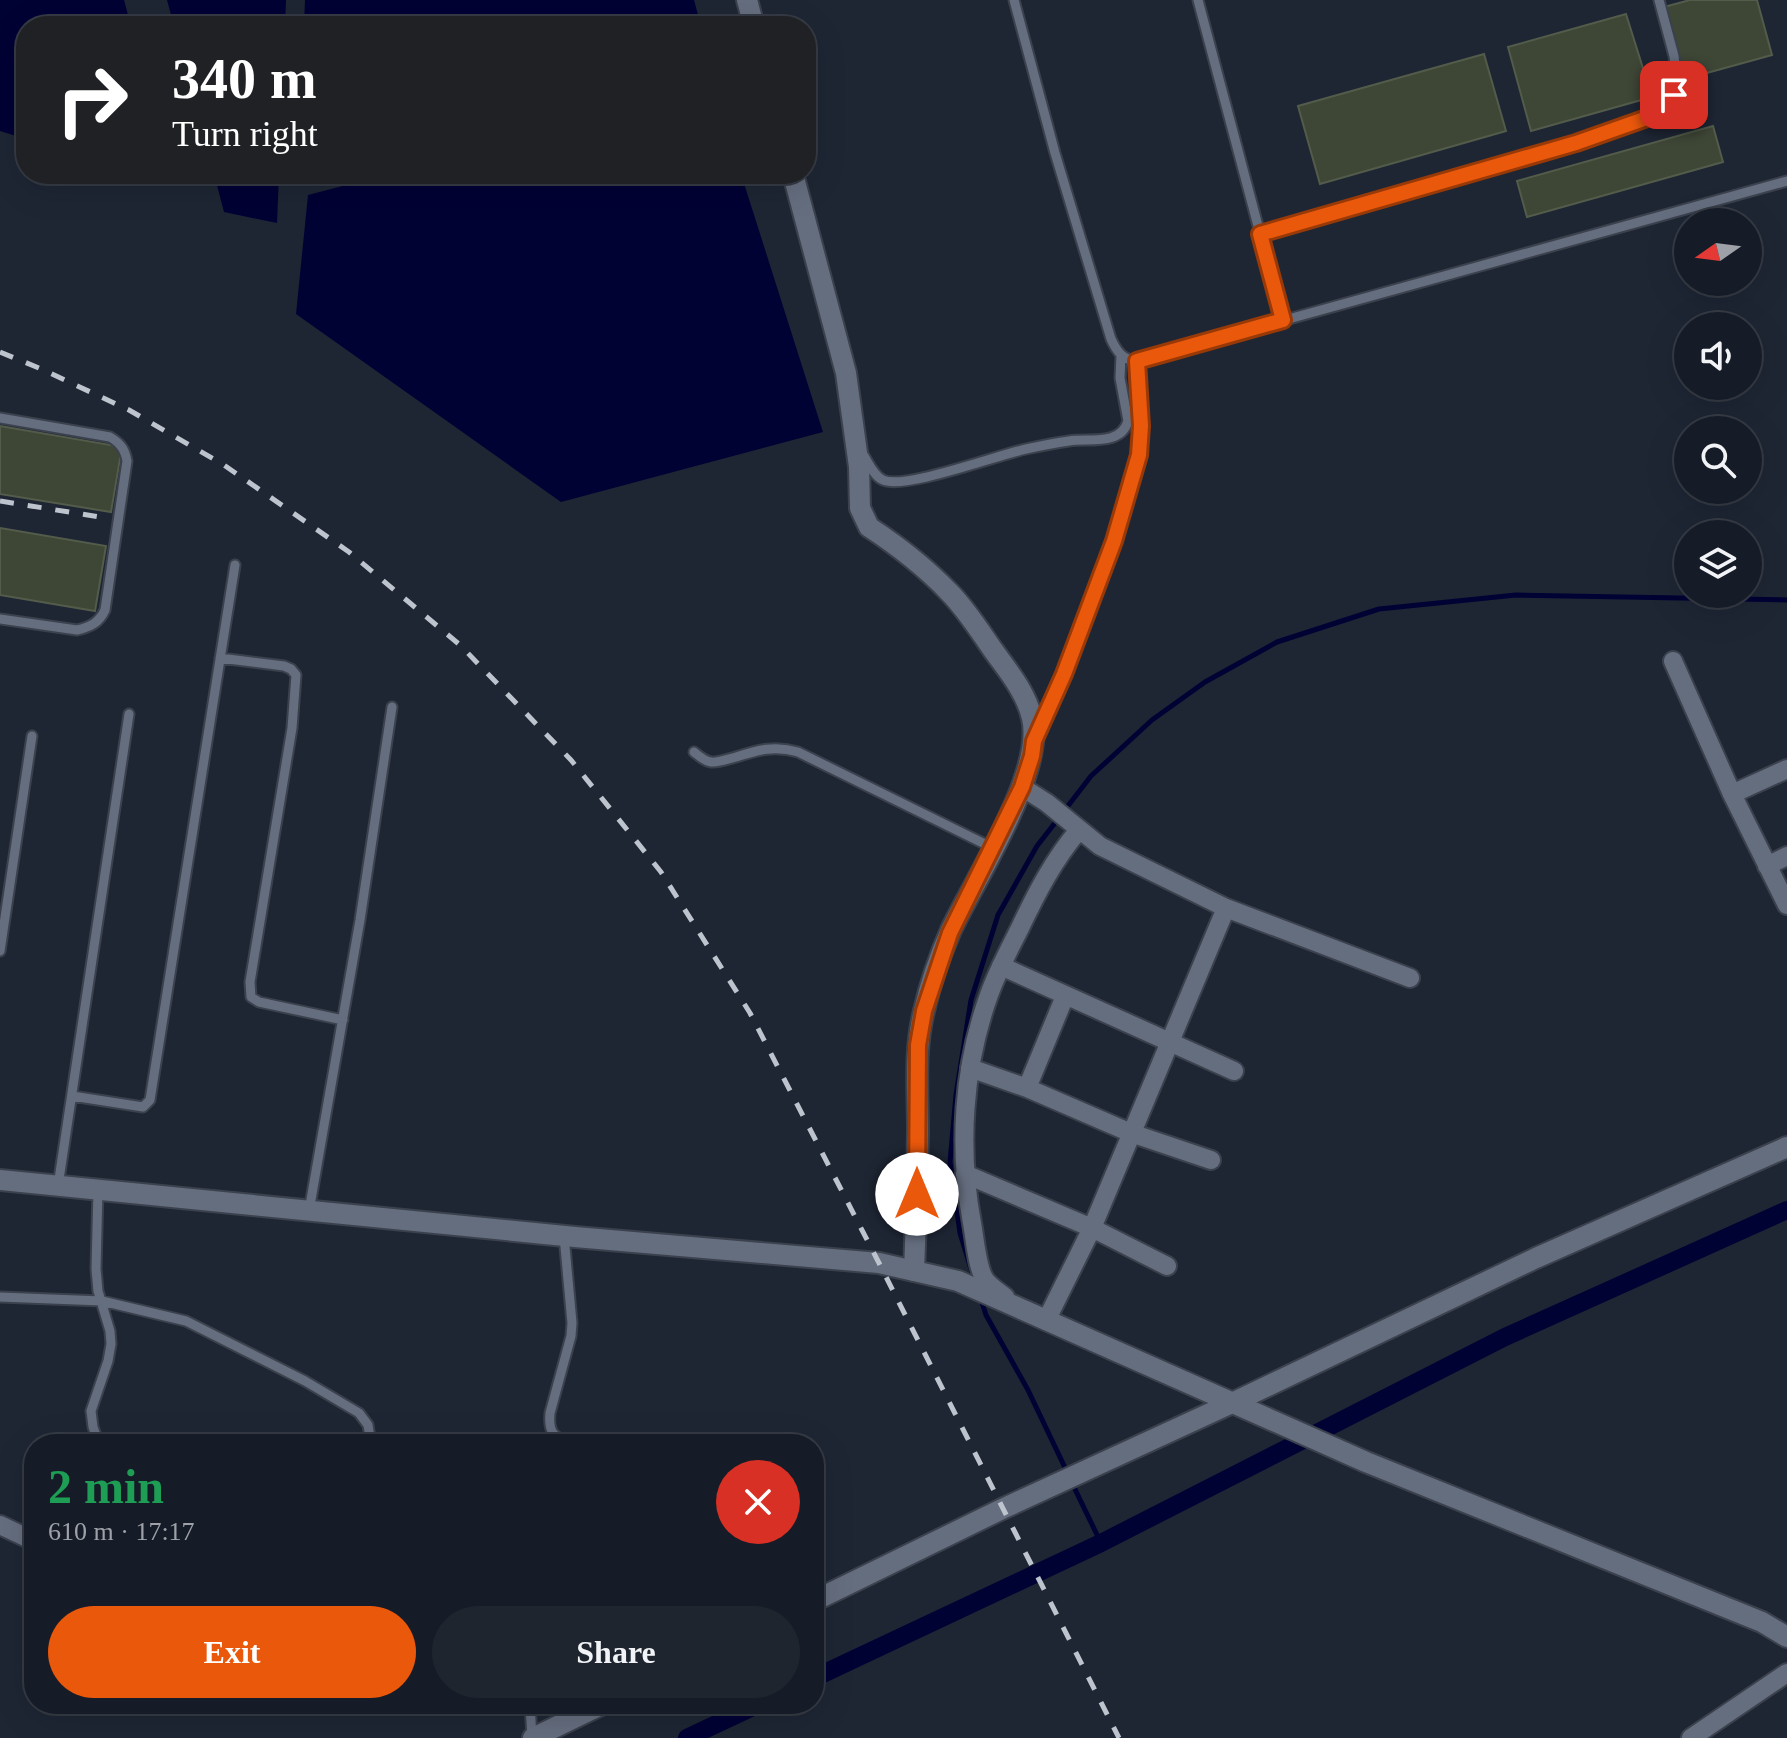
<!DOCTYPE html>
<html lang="en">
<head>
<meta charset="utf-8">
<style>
  body { margin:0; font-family:"Times New Roman",serif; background:#1f252f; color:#f1f3f6; height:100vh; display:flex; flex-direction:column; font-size:30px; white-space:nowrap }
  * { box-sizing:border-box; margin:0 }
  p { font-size:26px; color:#9ea1a7 }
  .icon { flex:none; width:44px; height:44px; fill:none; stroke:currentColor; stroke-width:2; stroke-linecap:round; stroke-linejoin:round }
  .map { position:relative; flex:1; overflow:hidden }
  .side { position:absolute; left:24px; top:1434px; width:800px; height:280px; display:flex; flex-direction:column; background:#161c27; border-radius:32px; box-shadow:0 8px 32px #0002,0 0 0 2px #353a44 }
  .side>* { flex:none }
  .hud { position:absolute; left:16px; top:16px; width:800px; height:168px; border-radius:32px; box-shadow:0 8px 32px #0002,0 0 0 2px #353a44; background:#202124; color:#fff; overflow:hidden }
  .needle { width:52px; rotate:256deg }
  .tools { position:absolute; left:1674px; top:208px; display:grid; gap:16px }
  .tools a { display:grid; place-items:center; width:88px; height:88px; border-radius:50%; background:#161c27; box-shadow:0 8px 32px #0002,0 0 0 2px #353a44; font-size:40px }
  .pin { position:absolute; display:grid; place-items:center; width:68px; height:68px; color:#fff; margin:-34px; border-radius:16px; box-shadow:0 4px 12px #0006 }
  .me { position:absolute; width:88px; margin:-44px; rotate:0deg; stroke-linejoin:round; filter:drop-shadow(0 0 6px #0008) }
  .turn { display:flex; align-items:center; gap:28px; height:168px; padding:0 24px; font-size:36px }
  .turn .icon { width:104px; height:104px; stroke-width:2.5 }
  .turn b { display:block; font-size:56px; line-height:68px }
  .round { display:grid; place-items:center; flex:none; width:84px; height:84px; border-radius:42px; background:#1f252f }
  .headline { display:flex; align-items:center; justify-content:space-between; height:136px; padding:0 24px }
  h1 { font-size:48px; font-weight:700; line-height:60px; color:#1e9e55 }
  .cta { display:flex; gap:16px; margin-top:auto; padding:16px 24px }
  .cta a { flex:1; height:92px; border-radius:48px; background:#ea580c; color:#fff; font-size:32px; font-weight:700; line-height:92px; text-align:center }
  .cta a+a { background:#1f252f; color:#f1f3f6 }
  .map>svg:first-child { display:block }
  .water { fill:#000234 }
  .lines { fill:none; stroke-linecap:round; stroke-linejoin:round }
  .stream { stroke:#000234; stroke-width:5 }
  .canal { stroke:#000234; stroke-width:18 }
  .building { fill:#3e4636; stroke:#535b4a; stroke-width:2 }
  .service-casing { stroke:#3b414d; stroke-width:13 }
  .minor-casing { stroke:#3b414d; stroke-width:22 }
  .tertiary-casing { stroke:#3b414d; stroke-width:24 }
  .secondary-casing { stroke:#3b414d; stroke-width:24 }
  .service { stroke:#656e7f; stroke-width:9 }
  .minor { stroke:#656e7f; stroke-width:18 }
  .tertiary { stroke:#656e7f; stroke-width:20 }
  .secondary { stroke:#656e7f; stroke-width:20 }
  .rail { stroke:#bec4ce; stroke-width:5; stroke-dasharray:14 14; stroke-linecap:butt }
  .route-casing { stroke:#983908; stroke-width:20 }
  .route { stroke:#ea580c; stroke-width:14 }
</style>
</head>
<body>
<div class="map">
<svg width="1787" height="1738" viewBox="0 0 1787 1738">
  <rect width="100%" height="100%" fill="#1e2634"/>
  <path class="water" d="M0,0H124L131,26H26V139L0,131Z
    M167,0H286L285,26H174Z
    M305,0H694L701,26H304Z
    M214,174H279L277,223L224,212Z
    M389,174H741L823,432L561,502L296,314L308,195Z"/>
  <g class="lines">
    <path class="stream" d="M1064,811L1091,776L1152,720L1205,682L1277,642L1379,609L1516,595L1787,600
      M972,1272L960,1233L950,1162L956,1095L971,1000L998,915L1037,846L1058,819
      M980,1296L986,1315L1028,1390L1068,1474
      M1072,1483L1101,1543"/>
    <path class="canal" d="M814,1678L1101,1543L1505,1337L1787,1210
      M687,1738L759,1704"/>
  </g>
  <path class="building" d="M1690,0H1757L1772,55L1685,79L1664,7Z
    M1626,14L1652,97L1531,131L1508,47Z
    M1484,54L1506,131L1320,184L1298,106Z
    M1713,126L1723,162L1527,217L1517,181Z
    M0,426L122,447L111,512L0,494Z
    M0,528L106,546L95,611L0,595Z"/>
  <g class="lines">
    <defs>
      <path id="service" d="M1014,0L1055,153L1111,339C1117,352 1123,360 1137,361L1787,181
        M1198,0L1283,320
        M1260,234L1576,143L1644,119L1662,108L1674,95L1677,82L1674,56L1659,0
        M0,418L110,437C120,443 125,449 127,461L105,610C99,623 90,627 77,630L0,619
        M864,456C869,464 874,476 883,480C904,490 998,455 1026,449C1040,446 1054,443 1069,441C1089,438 1121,446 1128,421L1120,378L1121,355
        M220,658L284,666L291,669L296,675L292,728L250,982L251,997L259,1002L343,1020
        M1037,734L1064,674L1114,541L1139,455L1141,426L1137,361
        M694,752C699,756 704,761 711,762C718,763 728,759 736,757C758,750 775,745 798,752L993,848
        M0,951L32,736
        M72,1096L143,1107L150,1100L235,565
        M58,1186L129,714
        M98,1190L96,1269L98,1291L110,1331L111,1344L108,1361L91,1411L93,1427L99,1444
        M309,1211L360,920L392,707
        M564,1236L572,1323L571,1336L550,1413C548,1433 554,1437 571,1444
        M0,1297L102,1301L186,1321L305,1381L359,1413L368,1425L371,1444
        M530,1704L532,1738"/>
      <path id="minor" d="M1673,661L1732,794L1787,905
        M1022,787L1047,803L1100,846L1226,908L1410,978
        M1732,794L1787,769
        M1767,866L1787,856
        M1001,966L1234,1071
        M970,1068L1027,1088L1131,1133L1211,1160
        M1027,1088L1065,996
        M965,1174L1092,1228L1167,1266
        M1005,1297C999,1292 991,1287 986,1281C977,1270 975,1238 972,1223C958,1148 963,1067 989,995C997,972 1009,950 1020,928C1036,894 1054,859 1079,830
        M1046,1321L1092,1228L1226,908
        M0,1525L34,1541
        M1691,1738L1787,1673"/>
      <path id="tertiary" d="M747,0L754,26
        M793,174L846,373L859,467L860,508L869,527C898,546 925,567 949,592C966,609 979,630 993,650C1008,671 1026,692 1032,718C1045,772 975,879 951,930C940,955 930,984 924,1011C914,1050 918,1091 918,1132C917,1178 916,1224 914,1271
        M1232,1403L1536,1258L1787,1147"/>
      <path id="secondary" d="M0,1180L575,1237L879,1263L958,1281L1366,1462L1762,1622L1787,1637
        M814,1601L1002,1509L1232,1403
        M533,1738L603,1704"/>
    </defs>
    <use href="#service" class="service-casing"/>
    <use href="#minor" class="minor-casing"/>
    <use href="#tertiary" class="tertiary-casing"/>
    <use href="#secondary" class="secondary-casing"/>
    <use href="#service" class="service"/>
    <use href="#minor" class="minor"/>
    <use href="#tertiary" class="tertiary"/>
    <use href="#secondary" class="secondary"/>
    <path class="rail" d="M0,352L39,368L129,410L224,465L349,552L460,645L571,760L661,872L750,1013L879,1263L1119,1738
      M0,501L100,517"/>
  </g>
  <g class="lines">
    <defs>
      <path id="route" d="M917,1194L918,1045L924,1011L950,933L1022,787L1032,756L1034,741L1064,674L1114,541L1139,455L1141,426L1137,361L1283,320L1260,234L1576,143L1644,119L1662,108L1674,95"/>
    </defs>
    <use href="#route" class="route-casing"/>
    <use href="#route" class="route"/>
  </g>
</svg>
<div class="tools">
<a><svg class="needle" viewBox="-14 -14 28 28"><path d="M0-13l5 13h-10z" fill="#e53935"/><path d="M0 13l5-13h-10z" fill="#9ea1a7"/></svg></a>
<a><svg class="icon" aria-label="sound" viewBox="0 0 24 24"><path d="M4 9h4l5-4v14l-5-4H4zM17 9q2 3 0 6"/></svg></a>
<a><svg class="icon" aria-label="search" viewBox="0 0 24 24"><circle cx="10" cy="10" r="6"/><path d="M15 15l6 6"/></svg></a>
<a><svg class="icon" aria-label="layers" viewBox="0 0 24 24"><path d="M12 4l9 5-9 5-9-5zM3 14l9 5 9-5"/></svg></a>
</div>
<div class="pin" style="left:1674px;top:95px;background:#d93025"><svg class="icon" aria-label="arrive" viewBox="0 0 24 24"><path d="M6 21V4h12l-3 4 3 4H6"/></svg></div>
<svg class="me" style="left:917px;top:1194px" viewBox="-20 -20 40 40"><circle r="19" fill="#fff"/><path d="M0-13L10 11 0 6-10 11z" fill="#ea580c"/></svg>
<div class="hud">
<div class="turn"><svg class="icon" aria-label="right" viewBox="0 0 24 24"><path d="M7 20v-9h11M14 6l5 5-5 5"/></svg><div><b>340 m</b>Turn right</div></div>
</div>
<section class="side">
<div class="headline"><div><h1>2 min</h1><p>610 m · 17:17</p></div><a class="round" style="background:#d93025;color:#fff"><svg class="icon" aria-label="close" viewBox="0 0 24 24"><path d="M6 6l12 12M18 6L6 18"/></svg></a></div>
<div class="cta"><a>Exit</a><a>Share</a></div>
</section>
</div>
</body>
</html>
